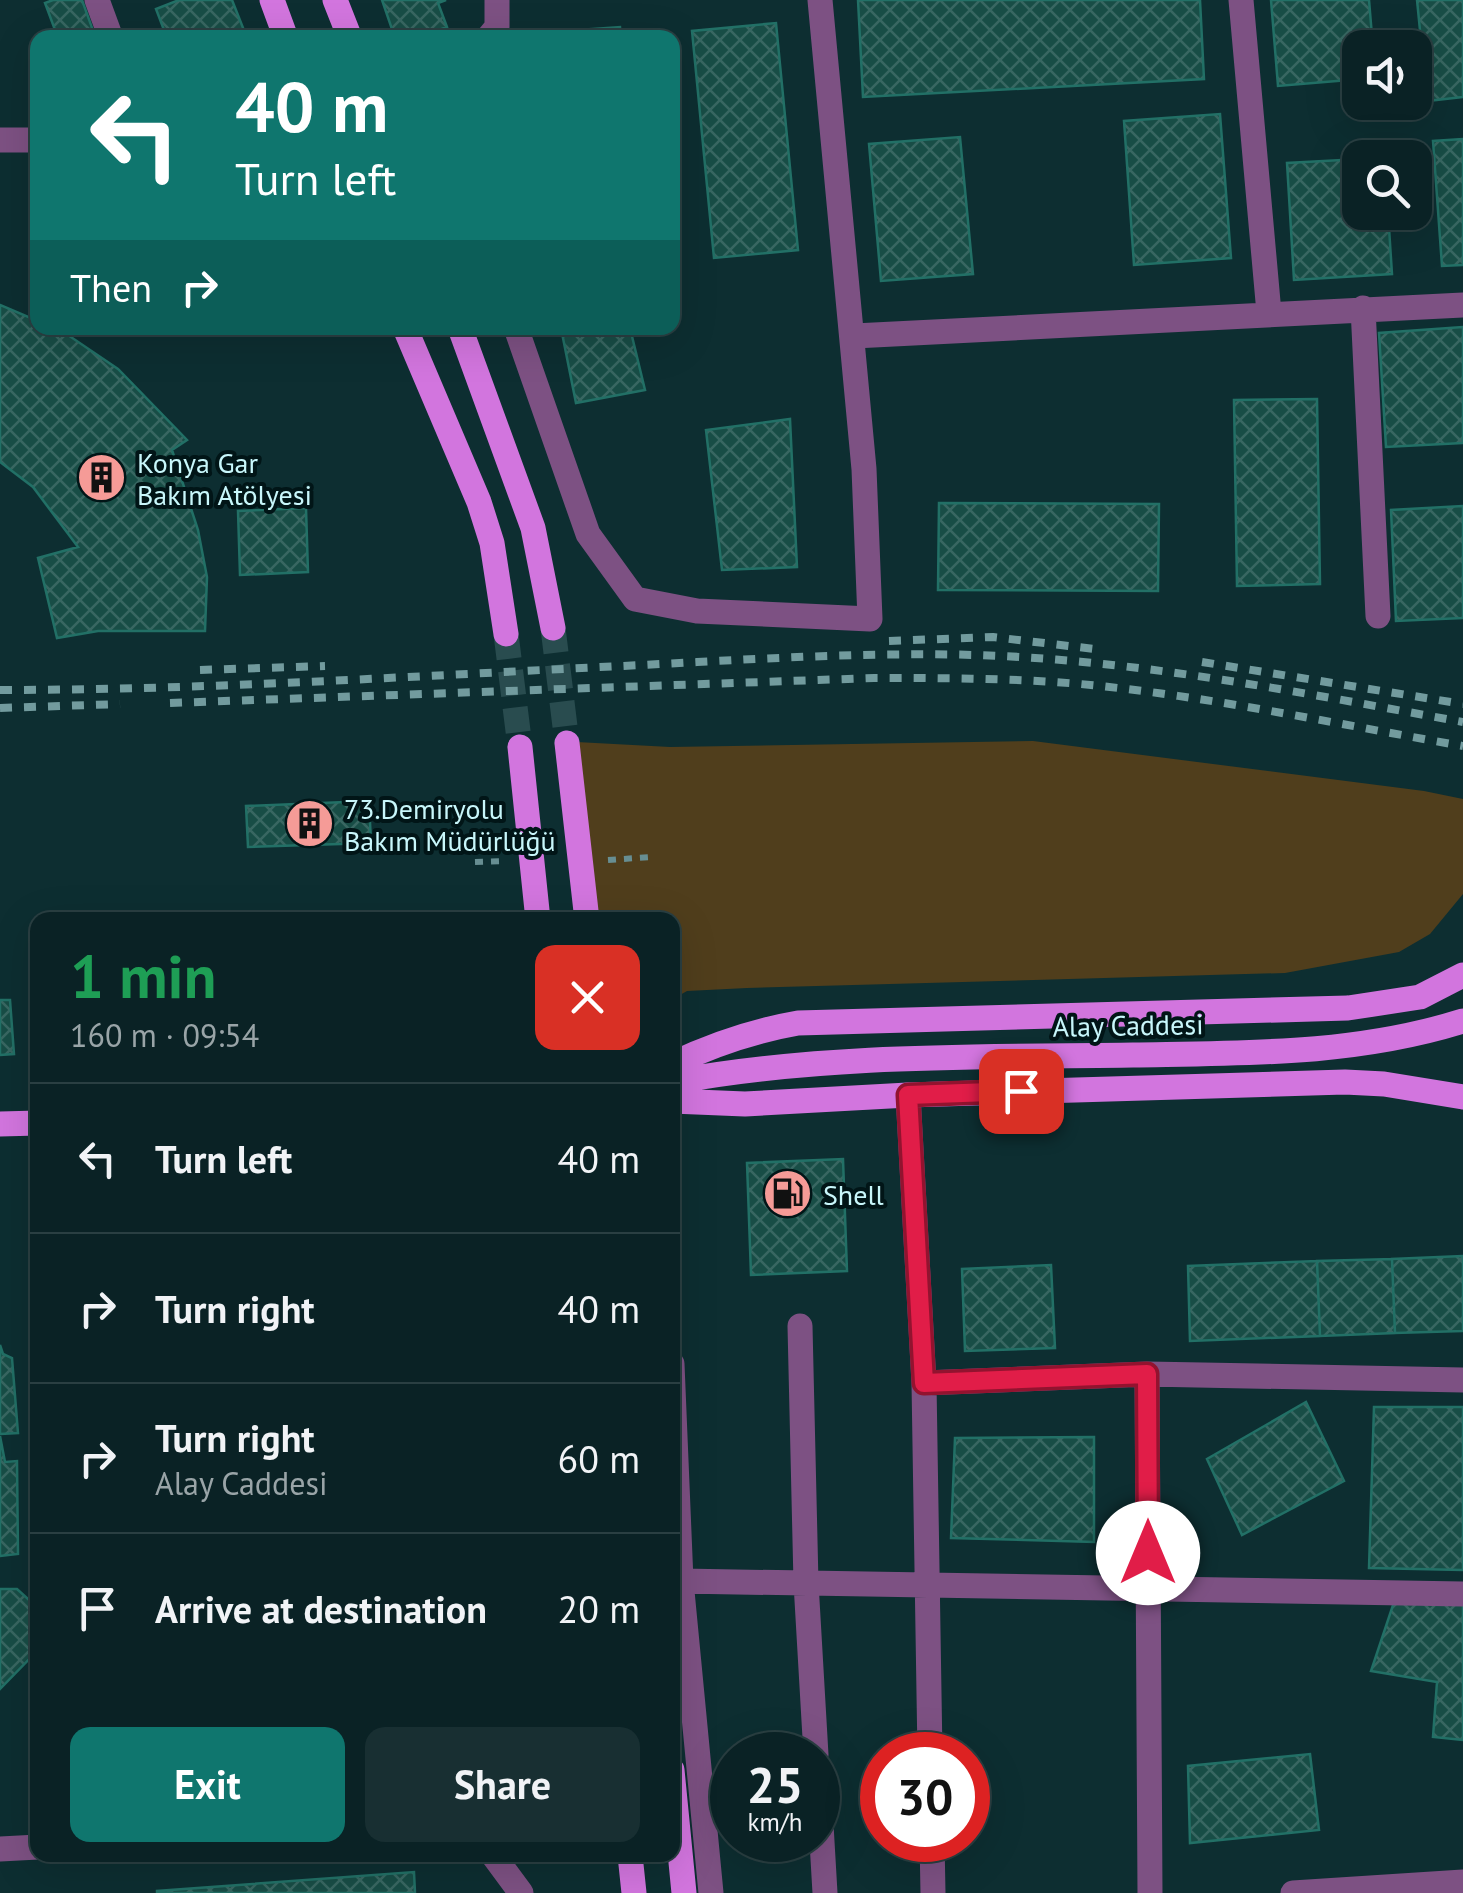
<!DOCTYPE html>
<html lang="en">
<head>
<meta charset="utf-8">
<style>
  body { margin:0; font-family:"PT Sans",sans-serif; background:#182f32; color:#f1f3f6; height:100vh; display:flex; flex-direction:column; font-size:38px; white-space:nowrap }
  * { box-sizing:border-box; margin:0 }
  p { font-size:32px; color:#99a4a7 }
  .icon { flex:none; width:55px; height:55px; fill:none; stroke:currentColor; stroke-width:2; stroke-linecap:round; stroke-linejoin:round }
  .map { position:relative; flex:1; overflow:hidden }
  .drawer { position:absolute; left:30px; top:912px; width:650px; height:950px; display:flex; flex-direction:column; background:#0a2225; border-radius:20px; box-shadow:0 10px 40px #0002,0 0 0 2px #2a3f42 }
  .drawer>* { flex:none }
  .top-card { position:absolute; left:30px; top:30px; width:650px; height:305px; border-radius:20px; box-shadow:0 10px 40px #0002,0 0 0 2px #2a3f42; background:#0f766e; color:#fff; overflow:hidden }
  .tools { position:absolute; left:1342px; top:30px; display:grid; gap:20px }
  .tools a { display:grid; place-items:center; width:90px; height:90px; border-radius:20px; background:#0a2225; box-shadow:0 10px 40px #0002,0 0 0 2px #2a3f42; font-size:50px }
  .speed { position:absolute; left:710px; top:1732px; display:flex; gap:20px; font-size:50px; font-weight:700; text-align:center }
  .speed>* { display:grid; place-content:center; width:130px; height:130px; border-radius:50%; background:#0a2225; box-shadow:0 10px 40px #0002,0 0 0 2px #2a3f42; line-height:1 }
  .speed small { font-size:25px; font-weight:400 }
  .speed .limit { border:15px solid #d22; background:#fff; color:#111 }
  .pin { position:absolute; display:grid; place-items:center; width:85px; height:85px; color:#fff; margin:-42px; border-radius:20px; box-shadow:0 5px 15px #0006 }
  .me { position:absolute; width:110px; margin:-55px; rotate:0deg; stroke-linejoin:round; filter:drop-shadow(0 0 8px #0008) }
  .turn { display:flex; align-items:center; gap:35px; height:210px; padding:0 40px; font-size:45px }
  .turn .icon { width:130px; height:130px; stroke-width:2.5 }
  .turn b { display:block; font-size:70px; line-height:85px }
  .then { display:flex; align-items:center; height:95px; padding:0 40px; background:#0003; gap:20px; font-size:38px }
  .round { display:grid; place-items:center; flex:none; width:105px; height:105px; border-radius:20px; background:#182f32 }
  .summary { display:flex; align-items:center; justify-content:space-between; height:170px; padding:0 40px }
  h1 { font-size:60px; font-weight:600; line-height:75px; color:#1e9e55 }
  .cta { display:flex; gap:20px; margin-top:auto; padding:20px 40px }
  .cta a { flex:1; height:115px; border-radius:20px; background:#0f766e; color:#fff; font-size:40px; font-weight:600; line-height:115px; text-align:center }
  .cta a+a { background:#182f32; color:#f1f3f6 }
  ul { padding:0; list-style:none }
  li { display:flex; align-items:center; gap:30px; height:150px; padding:0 40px; border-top:2px solid #2a3f42 }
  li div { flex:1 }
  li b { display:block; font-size:38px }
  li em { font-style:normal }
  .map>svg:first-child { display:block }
  .green { fill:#503e1c }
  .building { fill:url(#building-cross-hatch); stroke:#227066; stroke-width:2.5 }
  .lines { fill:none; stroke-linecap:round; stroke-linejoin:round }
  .major-tunnel { stroke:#294c4f; stroke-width:25; stroke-dasharray:25 12; stroke-linecap:butt }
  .path { stroke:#678e92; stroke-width:6; stroke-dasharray:8 8; stroke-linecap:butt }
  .minor { stroke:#7d5183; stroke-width:25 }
  .major { stroke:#d275de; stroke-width:25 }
  .rail { stroke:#729b9e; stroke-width:8; stroke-dasharray:12 12; stroke-linecap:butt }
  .route-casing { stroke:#92132f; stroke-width:25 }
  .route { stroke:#e11d48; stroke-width:18 }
  .labels { text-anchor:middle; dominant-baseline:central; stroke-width:8; stroke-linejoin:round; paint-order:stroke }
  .poi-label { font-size:28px; fill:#c8f7fb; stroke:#011517; text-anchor:start }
  .street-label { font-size:28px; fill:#c8f7fb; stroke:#011517 }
</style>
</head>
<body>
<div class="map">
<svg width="1463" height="1893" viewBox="0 0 1463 1893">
  <defs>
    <pattern id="building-cross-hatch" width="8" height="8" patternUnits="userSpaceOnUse" patternTransform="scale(2.5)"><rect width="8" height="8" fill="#184d46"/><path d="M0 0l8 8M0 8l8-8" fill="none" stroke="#386762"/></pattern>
  </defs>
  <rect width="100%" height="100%" fill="#0d2e31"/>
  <path class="green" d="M558,741L670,747L1033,741L1424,791L1463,799V894L1430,934L1399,952L1285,973L747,988L687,991L673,999L672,920H592Z"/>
  <path class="building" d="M53,0H82L95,36L58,38L45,3Z
    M179,0H232L247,38H167L156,9Z
    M382,0H446L438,3L447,27L417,38H395Z
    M858,0H1200L1204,79L863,97Z
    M1271,0H1369L1373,48H1360V79L1278,86Z
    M1417,0H1463V97L1427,101Z
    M776,23L798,250L714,258L692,31Z
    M620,27L621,38H523L522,34Z
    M1220,114L1231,258L1134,265L1124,121Z
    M960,137L973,274L881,281L869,144Z
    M1463,139V265L1442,266L1433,141Z
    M1360,159V212H1388L1392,274L1294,280L1287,163Z
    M0,305L38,321V328H51L68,335L118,369L187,440L172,450L198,530L207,577L205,631H98L57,638L38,558L78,547L33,487L0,462Z
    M1463,327V443L1386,447L1379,333Z
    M561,328H630L645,390L576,403Z
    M1317,399L1320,584L1237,586L1234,400Z
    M790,419L797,567L722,570L706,430Z
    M939,503L1159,504L1158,591L938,590Z
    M1463,506V618L1396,621L1391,510Z
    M306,508L308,572L240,575L238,511Z
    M369,801L371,843L248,847L246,806Z
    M0,1000H10L14,1054L0,1055Z
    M843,1159L847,1271L751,1275L747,1163Z
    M1463,1256V1331L1395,1333L1392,1259Z
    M1392,1259L1395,1333L1320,1336L1317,1261Z
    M1317,1261L1320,1336L1190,1341L1188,1266Z
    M1051,1265L1055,1348L965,1351L962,1269Z
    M0,1345L3,1354L12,1358L18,1433L0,1434Z
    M1306,1402L1344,1481L1242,1535L1207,1459Z
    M1374,1407H1463V1570L1369,1568Z
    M0,1436L5,1462L17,1461L18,1554L0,1556Z
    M1094,1437V1542L951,1538L955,1438Z
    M0,1589H17L38,1608V1650L0,1689Z
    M1395,1599L1463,1600V1740L1433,1737L1437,1682L1371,1671Z
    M1310,1754L1319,1830L1190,1843L1188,1766Z
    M414,1872L415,1893H157V1891Z"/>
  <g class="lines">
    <path class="major-tunnel" d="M553,628L567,743
      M506,634L520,747"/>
    <path class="path" d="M608,860L652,857
      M475,862L504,861"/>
    <path class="minor" d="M97,0L111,38
      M1241,0L1269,313
      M488,38L497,27V0
      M0,140H38
      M1363,308L1378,616
      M516,328L588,534L635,599L697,611L870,619L864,469L820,0
      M854,336L1463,305
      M908,1095L924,1383L930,1755
      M800,1326L806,1583L816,1755
      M672,1364L681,1581L711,1893
      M1147,1374L1150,1893
      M924,1383L1147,1374L1463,1380
      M681,1581L1463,1594
      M818,1773L825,1893
      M932,1840L933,1893
      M0,1849L38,1847
      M493,1855L521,1893
      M1293,1893L1463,1882"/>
    <path class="major" d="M272,0L286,38
      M335,0L350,38
      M405,328L479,502L492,543L506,634
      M460,328L533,528L553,628
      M567,743L587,920
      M520,747L538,920
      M672,1064C714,1044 752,1031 798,1023L1348,1008L1420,997L1463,975
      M672,1082C823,1054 981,1057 1133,1055C1245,1053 1355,1055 1463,1021
      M672,1101L745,1104L908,1095L1345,1082L1384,1084L1463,1097
      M0,1124L38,1123
      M672,1770L684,1893
      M630,1855L634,1893"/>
    <path class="rail" d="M889,641L993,637L1103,650
      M1202,662L1463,704
      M200,670L325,666
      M0,690C214,690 429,675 643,665C754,659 865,652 976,655C1140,660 1302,693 1463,722
      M170,703L874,678C943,678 1011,678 1080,684C1209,696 1336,724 1463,746
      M0,708L120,704"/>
  </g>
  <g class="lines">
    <defs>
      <path id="route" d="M1021,1091L908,1095L924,1383L1147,1374L1148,1553"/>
    </defs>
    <use href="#route" class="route-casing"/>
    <use href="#route" class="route"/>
  </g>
  <defs>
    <symbol id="building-disc" viewBox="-11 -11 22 22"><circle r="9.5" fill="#f59b97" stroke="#011517"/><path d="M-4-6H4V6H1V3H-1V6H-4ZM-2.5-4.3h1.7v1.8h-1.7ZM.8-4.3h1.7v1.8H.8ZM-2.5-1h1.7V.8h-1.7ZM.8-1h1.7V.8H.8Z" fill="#111"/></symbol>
    <symbol id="fuel-disc" viewBox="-11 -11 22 22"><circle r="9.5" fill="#f59b97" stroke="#011517"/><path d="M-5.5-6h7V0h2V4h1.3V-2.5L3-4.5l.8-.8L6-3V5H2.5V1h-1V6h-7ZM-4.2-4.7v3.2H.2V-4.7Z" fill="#111"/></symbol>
  </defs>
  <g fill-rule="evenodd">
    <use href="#building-disc" x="74" y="450" width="55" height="55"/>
    <use href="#building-disc" x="282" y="796" width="55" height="55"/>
    <use href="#fuel-disc" x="760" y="1166" width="55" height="55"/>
  </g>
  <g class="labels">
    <g class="poi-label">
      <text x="137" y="462">Konya Gar<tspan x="137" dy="32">Bakım Atölyesi</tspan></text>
      <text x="344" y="808">73.Demiryolu<tspan x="344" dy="32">Bakım Müdürlüğü</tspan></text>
      <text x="823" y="1194">Shell</text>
    </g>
    <g class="street-label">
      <text transform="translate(1128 1025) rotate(-1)">Alay Caddesi</text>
    </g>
  </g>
</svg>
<div class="tools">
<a><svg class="icon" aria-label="sound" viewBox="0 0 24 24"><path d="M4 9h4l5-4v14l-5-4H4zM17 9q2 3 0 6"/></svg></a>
<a><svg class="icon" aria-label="search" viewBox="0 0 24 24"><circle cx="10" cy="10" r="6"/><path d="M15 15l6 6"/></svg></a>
</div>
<div class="speed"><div>25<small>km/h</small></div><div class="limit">30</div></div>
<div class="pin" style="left:1021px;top:1091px;background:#d93025"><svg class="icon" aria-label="arrive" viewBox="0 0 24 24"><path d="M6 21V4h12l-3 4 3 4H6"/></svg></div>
<svg class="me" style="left:1148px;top:1553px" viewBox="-20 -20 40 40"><circle r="19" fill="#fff"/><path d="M0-13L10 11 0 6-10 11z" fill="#e11d48"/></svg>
<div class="top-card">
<div class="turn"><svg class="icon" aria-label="left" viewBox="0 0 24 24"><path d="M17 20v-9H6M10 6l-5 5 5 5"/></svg><div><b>40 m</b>Turn left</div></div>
<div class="then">Then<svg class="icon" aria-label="right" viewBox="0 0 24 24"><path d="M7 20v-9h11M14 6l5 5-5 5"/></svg></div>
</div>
<section class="drawer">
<div class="summary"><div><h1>1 min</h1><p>160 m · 09:54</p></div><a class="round" style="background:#d93025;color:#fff"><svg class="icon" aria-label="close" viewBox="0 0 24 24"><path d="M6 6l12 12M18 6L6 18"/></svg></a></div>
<ul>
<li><svg class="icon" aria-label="left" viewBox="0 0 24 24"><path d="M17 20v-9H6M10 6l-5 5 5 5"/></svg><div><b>Turn left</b></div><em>40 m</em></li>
<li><svg class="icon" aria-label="right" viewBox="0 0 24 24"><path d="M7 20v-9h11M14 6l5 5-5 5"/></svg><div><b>Turn right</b></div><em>40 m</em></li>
<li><svg class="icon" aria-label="right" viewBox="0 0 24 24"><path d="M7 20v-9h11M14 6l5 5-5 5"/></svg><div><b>Turn right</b><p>Alay Caddesi</p></div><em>60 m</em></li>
<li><svg class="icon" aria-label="arrive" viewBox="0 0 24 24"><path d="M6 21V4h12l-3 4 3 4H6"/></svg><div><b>Arrive at destination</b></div><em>20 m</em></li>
</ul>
<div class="cta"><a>Exit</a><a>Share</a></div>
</section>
</div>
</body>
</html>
